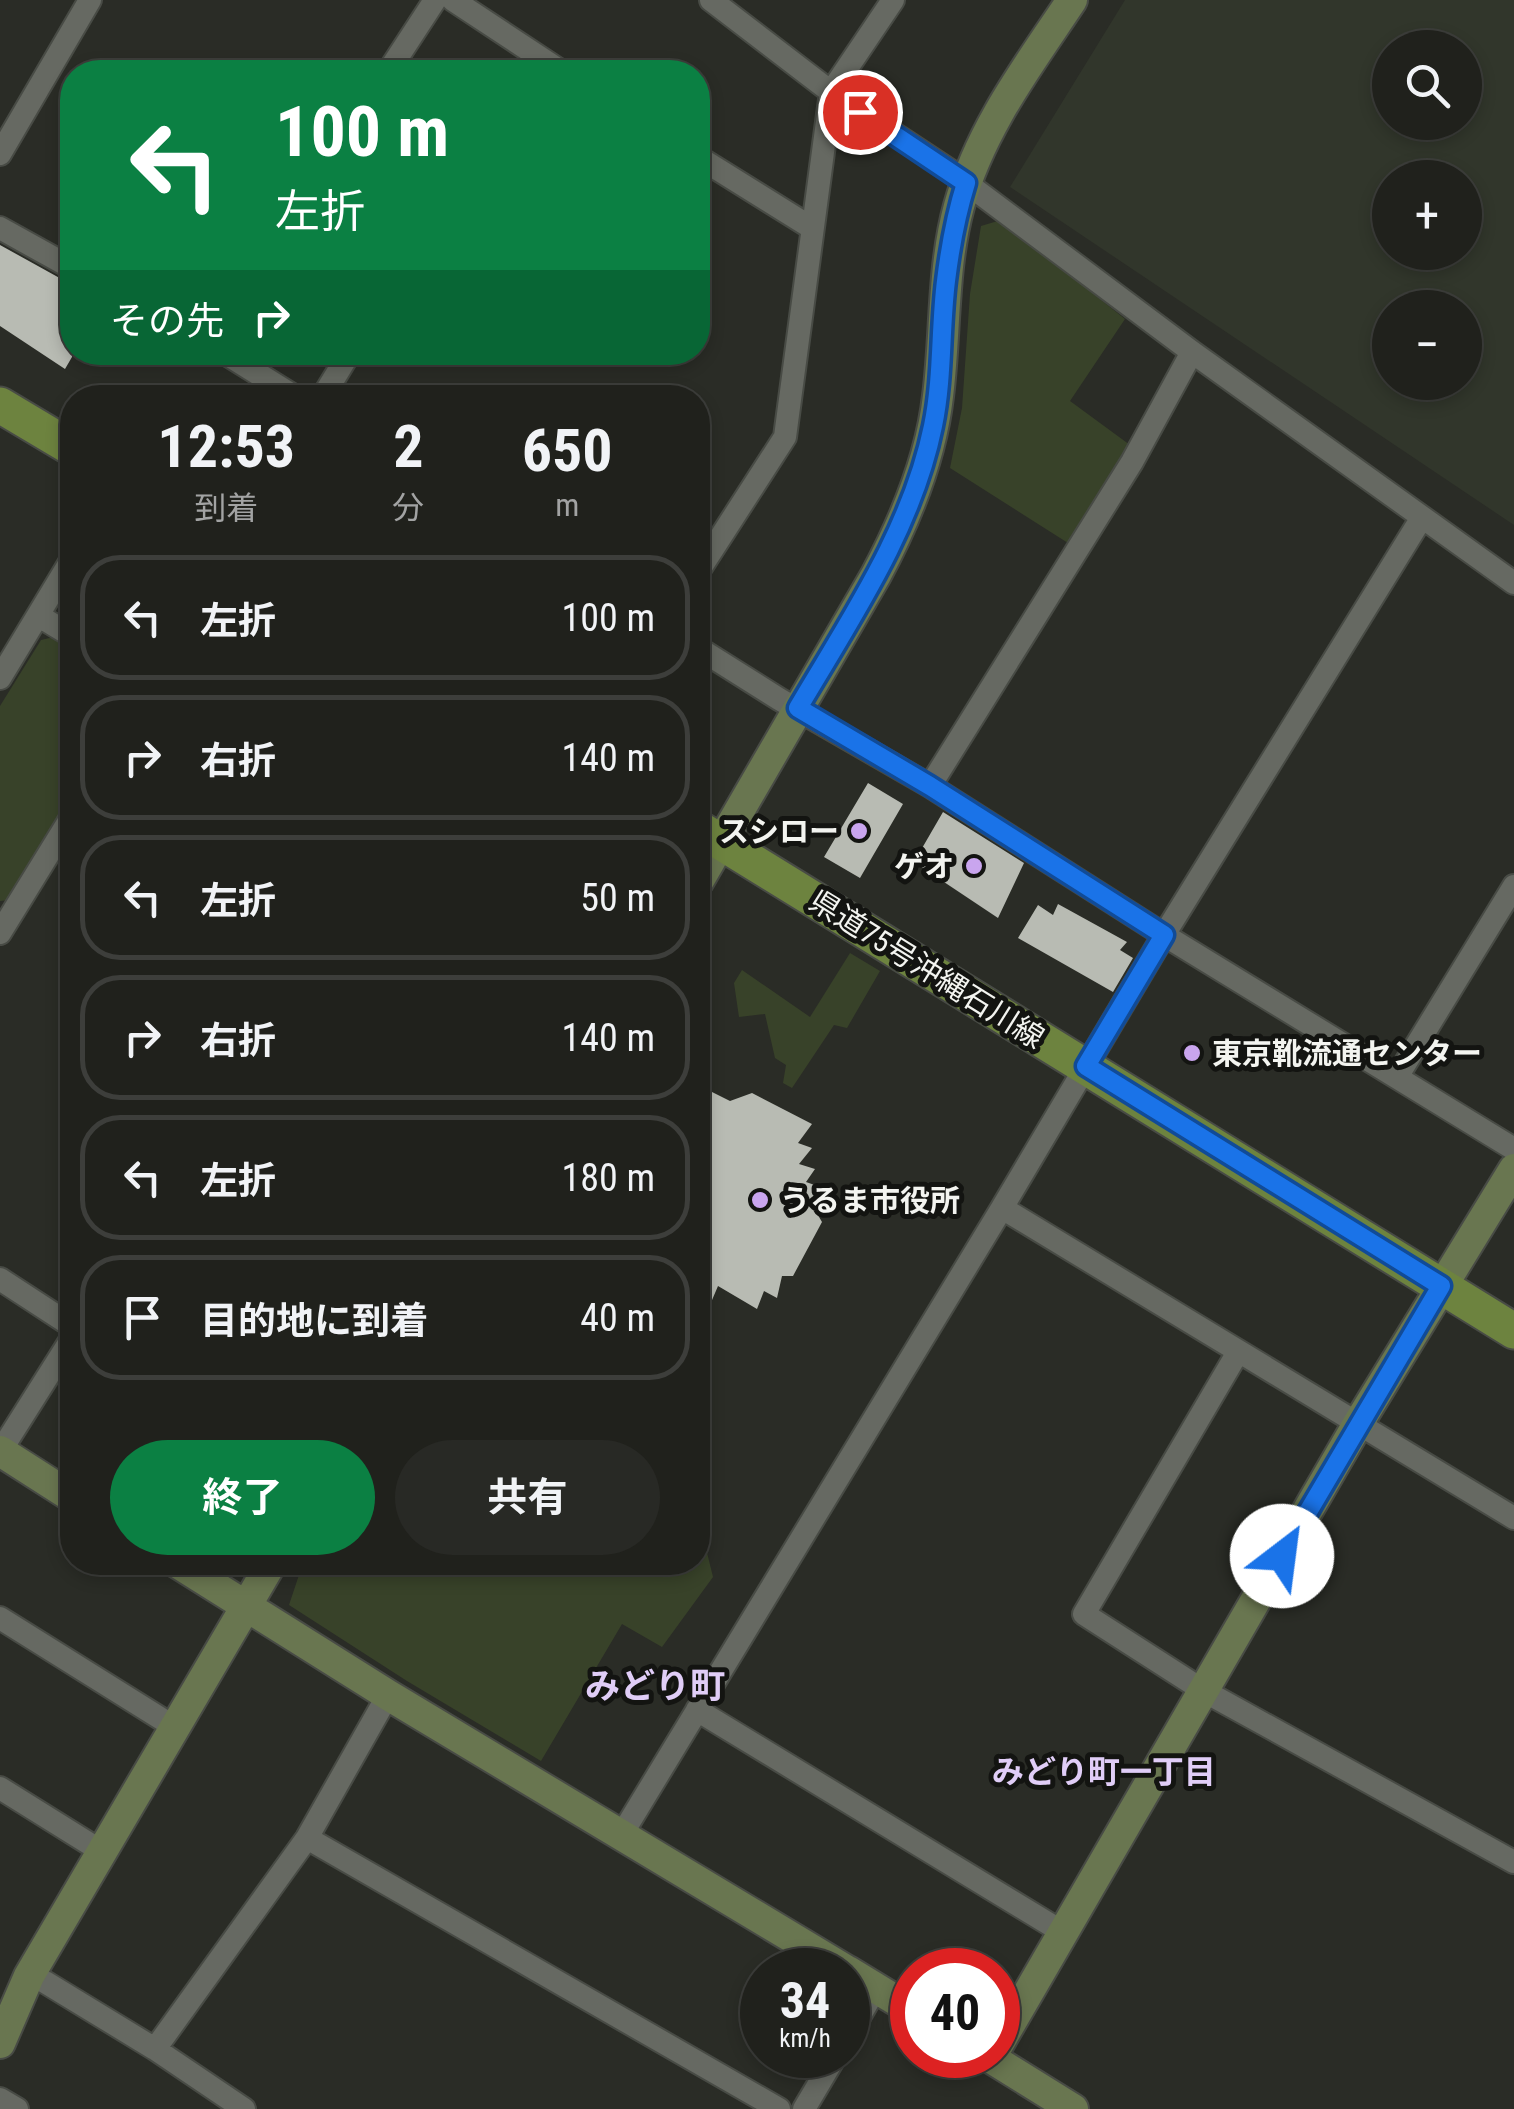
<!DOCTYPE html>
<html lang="ja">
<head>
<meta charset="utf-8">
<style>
  body { margin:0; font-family:"Roboto Condensed","Noto Sans JP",sans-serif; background:#282925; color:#f1f3f6; height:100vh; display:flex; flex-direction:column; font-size:38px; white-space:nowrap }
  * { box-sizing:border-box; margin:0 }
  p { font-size:32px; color:#a2a3a3 }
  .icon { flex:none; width:55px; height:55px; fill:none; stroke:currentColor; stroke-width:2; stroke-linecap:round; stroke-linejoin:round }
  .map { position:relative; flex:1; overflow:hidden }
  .drawer { position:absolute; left:60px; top:385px; width:650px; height:1190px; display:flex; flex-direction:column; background:#20211c; border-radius:40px; box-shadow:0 5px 15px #0003,0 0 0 2px #3d3e3b }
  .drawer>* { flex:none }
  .guide { position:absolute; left:60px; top:60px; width:650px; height:305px; border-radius:40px; box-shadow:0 5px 15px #0003,0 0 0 2px #3d3e3b; background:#0b8043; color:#fff; overflow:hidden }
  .fabs { position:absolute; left:1372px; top:30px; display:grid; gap:20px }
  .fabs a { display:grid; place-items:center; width:110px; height:110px; border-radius:50%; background:#20211c; box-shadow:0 5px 15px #0003,0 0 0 2px #3d3e3b; font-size:50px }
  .speed { position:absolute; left:740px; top:1948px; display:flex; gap:20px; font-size:50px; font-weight:700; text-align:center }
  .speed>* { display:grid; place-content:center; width:130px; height:130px; border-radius:50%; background:#20211c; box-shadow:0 5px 15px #0003,0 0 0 2px #3d3e3b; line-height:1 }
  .speed small { font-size:25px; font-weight:400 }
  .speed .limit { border:15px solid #d22; background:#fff; color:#111 }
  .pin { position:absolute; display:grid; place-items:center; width:85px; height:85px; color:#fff; margin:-42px; border:5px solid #fff; border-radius:50%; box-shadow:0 2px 10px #0007 }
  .me { position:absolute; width:110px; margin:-55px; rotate:30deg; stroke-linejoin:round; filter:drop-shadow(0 0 8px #0008) }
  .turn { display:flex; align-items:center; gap:35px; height:210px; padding:0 50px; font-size:45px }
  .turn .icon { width:130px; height:130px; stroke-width:2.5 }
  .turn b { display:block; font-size:70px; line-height:85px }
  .then { display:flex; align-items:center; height:95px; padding:0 50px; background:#0003; gap:20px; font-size:38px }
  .eta { display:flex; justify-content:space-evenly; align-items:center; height:170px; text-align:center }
  .eta b { font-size:60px; font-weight:700; line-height:70px }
  .button { display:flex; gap:20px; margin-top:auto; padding:20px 50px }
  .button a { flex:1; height:115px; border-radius:60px; background:#0b8043; color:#fff; font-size:40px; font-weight:700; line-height:115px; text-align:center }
  .button a+a { background:#282925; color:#f1f3f6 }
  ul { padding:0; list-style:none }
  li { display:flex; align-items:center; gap:30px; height:125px; margin:0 20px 15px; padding:0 30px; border:5px solid #3d3e3b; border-radius:40px }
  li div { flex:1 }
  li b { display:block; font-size:38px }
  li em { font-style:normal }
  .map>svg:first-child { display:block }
  .built { fill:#31362b; fill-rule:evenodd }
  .green { fill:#384229 }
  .building { fill:#b8bbb3 }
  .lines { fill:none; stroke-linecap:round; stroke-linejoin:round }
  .street-casing { stroke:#484b45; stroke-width:26 }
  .secondary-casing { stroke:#484b45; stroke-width:34 }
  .primary-casing { stroke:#484b45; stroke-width:39 }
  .street { stroke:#666962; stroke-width:22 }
  .secondary { stroke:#697650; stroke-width:30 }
  .primary { stroke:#6d833f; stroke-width:35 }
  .route-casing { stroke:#114b97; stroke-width:25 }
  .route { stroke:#1a73e8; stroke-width:18 }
  .poi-dot { fill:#c9a5ee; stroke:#131411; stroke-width:4 }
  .labels { text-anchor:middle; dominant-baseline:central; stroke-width:10; stroke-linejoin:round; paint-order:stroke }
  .poi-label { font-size:30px; font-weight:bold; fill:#f3f4f0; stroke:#131411; text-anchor:end }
  .street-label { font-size:30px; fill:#f3f4f0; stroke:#131411 }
  .neighbourhood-label { font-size:32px; font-weight:bold; fill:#e0cdf7; stroke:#131411 }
  .quarter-label { font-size:35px; font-weight:bold; fill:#e0cdf7; stroke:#131411 }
</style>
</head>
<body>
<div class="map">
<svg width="1514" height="2109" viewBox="0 0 1514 2109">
  <rect width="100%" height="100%" fill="#2a2c26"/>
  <path class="built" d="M1125,0H1514V525L1010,187ZM1390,48H1465V122H1390ZM1390,178H1465V252H1390ZM1390,308H1465V382H1390Z"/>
  <path class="green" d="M1001,220L1125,319L1070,401L1130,445L1068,543L950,468L962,408L970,294L981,226Z
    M54,637L72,648V799L9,900L0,901V706L41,640Z
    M850,953L880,971L847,1028L834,1025L792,1088L783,1083L786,1065L775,1058L765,1014L739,1017L734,983L742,970L810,1017Z
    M698,1516L713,1577L662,1647L622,1624L541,1761L407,1681L289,1605L303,1563L698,1562Z"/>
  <path class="building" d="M0,245L65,281L72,283V357L65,369L0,326Z
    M868,783L903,804L860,878L824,857Z
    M943,812L1024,863L998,918L914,862Z
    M1058,904L1127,942L1120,950L1133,958L1113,992L1018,938L1038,905L1053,915Z
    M698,1085L730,1101L752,1093L812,1124L798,1143L812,1148L799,1164L815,1169L806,1182L829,1190L815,1210L822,1222L793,1276H782L777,1298L764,1291L757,1309L718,1286L698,1333Z"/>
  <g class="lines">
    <defs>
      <path id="street" d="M453,0L562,72
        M711,0L831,92L949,170L1192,352L1514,583
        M388,72L435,0
        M0,154L90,0
        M698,157L812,228
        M0,228L72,268
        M223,352L297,398
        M322,398L350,352
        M698,572L785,437L831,92L893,0
        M39,616L72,636
        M698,648L779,699L930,786L1164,935L1514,1149
        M0,678L72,559
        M930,786L1132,462L1192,352
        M0,933L72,816
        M1397,1077L1514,886
        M1002,1208L1514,1518
        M0,1279L72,1326
        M1238,1352L1084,1614L1204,1691L1514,1862
        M0,1452L72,1338
        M0,1618L176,1728
        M697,1710L1064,1933
        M0,1788L101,1851
        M622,1834L1002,1208L1164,935L1421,519
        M307,1838L779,2109
        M29,1976L45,1982L155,2049L244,2109
        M848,2036L876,1988
        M155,2049L307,1838L388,1695
        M0,2099L17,2109
        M804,2109L836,2055"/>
      <path id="secondary" d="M698,882L876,575C906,519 931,459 938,396C946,333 942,268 959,206C980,129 1028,66 1072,0
        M0,1451L72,1497
        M176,1562L388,1695L846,1970
        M848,1971L912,2010
        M0,2043L29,1976L272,1562
        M998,2045L1359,1422L1514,1169
        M986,2055L1073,2109"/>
      <path id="primary" d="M0,405L72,448
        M698,828L1514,1331"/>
    </defs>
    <use href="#street" class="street-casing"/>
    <use href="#secondary" class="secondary-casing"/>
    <use href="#primary" class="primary-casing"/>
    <use href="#street" class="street"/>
    <use href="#secondary" class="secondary"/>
    <use href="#primary" class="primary"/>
  </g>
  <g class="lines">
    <defs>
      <path id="route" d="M860,112L966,183C956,215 950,248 946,281C940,329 943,378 933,426C912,529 851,618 798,708L930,786L1164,935L1086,1066L1441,1286L1282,1556"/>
    </defs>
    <use href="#route" class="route-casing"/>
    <use href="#route" class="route"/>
  </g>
  <g class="poi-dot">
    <circle cx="859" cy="831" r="10"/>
    <circle cx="974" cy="866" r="10"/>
    <circle cx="1192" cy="1053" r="10"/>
    <circle cx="760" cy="1200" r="10"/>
  </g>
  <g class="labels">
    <g class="poi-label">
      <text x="839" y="831">スシロー</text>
      <text x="954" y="866">ゲオ</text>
      <text x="1212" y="1053" text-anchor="start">東京靴流通センター</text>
      <text x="780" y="1200" text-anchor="start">うるま市役所</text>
    </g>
    <g class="street-label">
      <text transform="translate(927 969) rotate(32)">県道75号沖縄石川線</text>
    </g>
    <g class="neighbourhood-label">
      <text x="1104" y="1772">みどり町一丁目</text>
    </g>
    <g class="quarter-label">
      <text x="655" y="1686">みどり町</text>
    </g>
  </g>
</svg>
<div class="fabs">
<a><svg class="icon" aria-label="search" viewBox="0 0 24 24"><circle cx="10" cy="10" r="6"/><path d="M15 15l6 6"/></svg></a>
<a>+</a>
<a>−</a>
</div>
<div class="speed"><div>34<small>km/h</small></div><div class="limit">40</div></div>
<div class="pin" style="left:860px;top:112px;background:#d93025"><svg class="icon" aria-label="arrive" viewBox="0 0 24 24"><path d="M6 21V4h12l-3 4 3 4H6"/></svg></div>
<svg class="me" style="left:1282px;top:1556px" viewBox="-20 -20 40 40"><circle r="19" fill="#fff"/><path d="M0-13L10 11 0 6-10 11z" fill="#1a73e8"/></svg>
<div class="guide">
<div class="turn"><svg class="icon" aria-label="left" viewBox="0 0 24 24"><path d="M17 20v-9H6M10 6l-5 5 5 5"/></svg><div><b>100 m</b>左折</div></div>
<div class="then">その先<svg class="icon" aria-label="right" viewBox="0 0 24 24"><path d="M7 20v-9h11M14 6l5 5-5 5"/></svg></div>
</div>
<section class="drawer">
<div class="eta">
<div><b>12:53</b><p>到着</p></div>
<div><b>2</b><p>分</p></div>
<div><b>650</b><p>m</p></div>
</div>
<ul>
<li><svg class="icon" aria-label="left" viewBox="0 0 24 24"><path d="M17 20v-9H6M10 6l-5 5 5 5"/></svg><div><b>左折</b></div><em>100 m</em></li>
<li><svg class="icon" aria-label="right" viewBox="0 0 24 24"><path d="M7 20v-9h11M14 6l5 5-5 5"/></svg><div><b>右折</b></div><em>140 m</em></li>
<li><svg class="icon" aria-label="left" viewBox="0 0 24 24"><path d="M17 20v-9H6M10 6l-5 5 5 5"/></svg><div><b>左折</b></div><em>50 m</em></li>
<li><svg class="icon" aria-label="right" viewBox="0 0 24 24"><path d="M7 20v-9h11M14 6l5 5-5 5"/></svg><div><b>右折</b></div><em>140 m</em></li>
<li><svg class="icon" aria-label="left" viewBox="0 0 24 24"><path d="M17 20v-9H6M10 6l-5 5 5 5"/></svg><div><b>左折</b></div><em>180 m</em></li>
<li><svg class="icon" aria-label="arrive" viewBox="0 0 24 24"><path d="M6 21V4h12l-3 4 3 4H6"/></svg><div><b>目的地に到着</b></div><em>40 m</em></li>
</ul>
<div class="button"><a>終了</a><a>共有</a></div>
</section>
</div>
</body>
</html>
